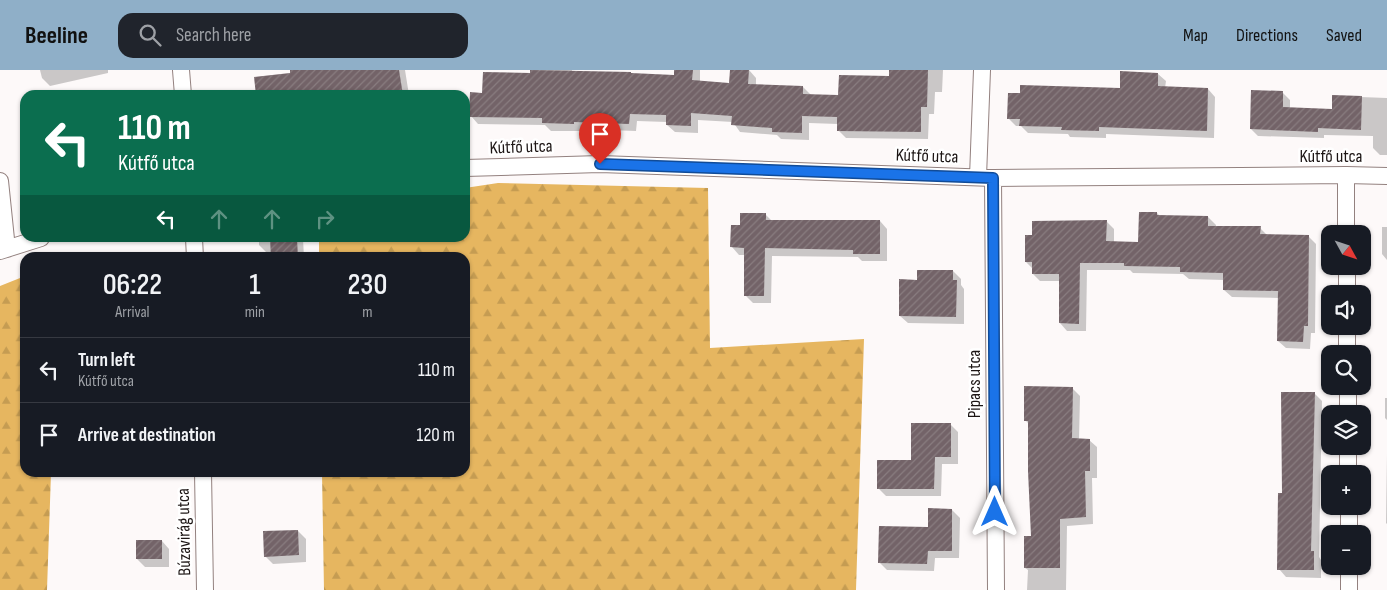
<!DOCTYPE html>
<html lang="en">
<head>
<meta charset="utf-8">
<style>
  body { margin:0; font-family:"Sofia Sans Condensed",sans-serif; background:#20242c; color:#f1f3f6; height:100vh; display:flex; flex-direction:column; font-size:19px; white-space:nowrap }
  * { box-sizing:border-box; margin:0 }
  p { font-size:16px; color:#9ea1a6 }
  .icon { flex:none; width:28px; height:28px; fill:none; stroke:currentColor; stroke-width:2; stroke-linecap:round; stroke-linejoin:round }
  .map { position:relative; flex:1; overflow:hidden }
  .side { position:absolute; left:20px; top:182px; width:450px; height:225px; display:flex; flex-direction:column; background:#171b24; border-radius:15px; box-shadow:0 1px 4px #0004 }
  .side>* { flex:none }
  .banner { position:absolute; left:20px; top:20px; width:450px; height:152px; border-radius:15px; box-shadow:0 1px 4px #0004; background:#0b6e4f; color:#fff; overflow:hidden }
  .needle { width:32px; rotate:130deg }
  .fabs { position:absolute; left:1321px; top:155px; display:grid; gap:10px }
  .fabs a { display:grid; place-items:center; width:50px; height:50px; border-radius:10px; background:#171b24; box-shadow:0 1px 4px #0004; font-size:25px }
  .pin { position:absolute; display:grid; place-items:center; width:42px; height:42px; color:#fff; margin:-51px -21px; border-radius:50% 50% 50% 0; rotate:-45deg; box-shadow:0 0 5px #0007 }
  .pin .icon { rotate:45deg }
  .me { position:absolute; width:55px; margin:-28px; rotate:0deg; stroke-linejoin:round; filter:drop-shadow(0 0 4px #0008) }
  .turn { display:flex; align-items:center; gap:18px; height:105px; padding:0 15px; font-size:22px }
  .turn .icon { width:65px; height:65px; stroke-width:2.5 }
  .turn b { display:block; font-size:35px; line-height:42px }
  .lanes { display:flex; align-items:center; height:48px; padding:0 15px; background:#0003; justify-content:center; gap:25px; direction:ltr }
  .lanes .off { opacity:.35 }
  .eta { display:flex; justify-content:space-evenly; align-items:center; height:85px; text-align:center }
  .eta b { font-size:30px; font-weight:600; line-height:35px }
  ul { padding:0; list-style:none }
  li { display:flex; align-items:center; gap:15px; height:65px; padding:0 15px; border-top:1px solid #363941 }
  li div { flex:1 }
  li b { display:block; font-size:19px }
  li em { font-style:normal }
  header { display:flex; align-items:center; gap:30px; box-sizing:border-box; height:70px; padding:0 25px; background:#8fafc8; color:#111 }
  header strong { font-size:24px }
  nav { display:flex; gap:28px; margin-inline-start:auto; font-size:18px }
  .search { width:350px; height:45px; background:#20242c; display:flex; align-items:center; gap:12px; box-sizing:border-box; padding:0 18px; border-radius:15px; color:#9ea1a6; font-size:19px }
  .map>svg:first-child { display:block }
  .forest { fill:url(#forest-firs) }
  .shadow { fill:#0003 }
  .building { fill:url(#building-hatch) }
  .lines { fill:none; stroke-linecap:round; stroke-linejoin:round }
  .street-casing { stroke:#93817f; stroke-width:18 }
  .street { stroke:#fff; stroke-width:16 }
  .route-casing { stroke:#114b97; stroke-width:12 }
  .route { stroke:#1a73e8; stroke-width:9 }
  .labels { text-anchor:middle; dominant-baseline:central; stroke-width:5; stroke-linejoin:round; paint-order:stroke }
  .street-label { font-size:18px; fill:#1c1514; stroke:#fff }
</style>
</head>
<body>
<header>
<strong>Beeline</strong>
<div class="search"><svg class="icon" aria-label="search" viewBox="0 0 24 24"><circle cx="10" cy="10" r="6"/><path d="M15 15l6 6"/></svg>Search here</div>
<nav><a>Map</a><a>Directions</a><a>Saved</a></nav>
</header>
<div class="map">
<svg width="1387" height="520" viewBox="0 0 1387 520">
  <defs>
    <pattern id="forest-firs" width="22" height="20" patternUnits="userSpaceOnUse" patternTransform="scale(1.25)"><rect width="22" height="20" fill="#e6b660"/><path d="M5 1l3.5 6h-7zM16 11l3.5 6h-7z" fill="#c59c52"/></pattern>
    <pattern id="building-hatch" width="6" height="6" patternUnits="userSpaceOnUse" patternTransform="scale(1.25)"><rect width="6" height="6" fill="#736368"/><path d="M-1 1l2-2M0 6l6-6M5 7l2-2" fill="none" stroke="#897d80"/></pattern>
  </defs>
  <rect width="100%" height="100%" fill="#fdf9f9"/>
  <path class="forest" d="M498,113L708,118L710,278L864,269L856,520H324L322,403L465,402V188L319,187V168H465V118Z
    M25,206V402L51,403L47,520H0V216Z"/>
  <path class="shadow" d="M40,0H108V3L50,16L42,8Z
    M291,0H405L409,25H257L292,4Z
    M532,0H572V1L676,7V0H700V12L730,14L731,0H749L756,8V16L803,17L811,25L839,27L890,8V0H943L942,22H935L934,44H929L928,69L846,68L838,60V54L809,53V70L781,69L777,65L740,62L733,52L698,50V63L675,62L667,55V52L637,51L636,61L581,59V61H551L545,55L478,54L471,46L483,24L531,5Z
    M1158,4L1166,11L1165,18L1208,19L1215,27L1214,68L1106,64V68L1070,67L1068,64L1028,63L1021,56H1016L1008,48L1121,20Z
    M1283,23L1290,30V39L1333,40L1334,26L1387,28V85H1380L1373,78V66L1324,65V68L1258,66L1251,59Z
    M1157,143L1160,146L1208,147L1216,155V157L1260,158L1267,165L1308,166L1316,174L1315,263H1311L1310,279L1286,278L1278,271L1279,228L1232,227L1224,220V210L1189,209L1183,204L1133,203L1130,200H1087L1086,261H1067L1060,253V211H1040L1033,204V199L1026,192L1106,151L1114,159V173H1140Z
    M765,144L772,151H880L887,159V191H862L858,187L772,186L771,233H753L745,225L746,185H739L732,177L741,156Z
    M1382,157H1387V190L1382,184Z
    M259,168H303L304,188H273L272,183H267L259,175Z
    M953,201L961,209V215L964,219V254L908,253L900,246L918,211Z
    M1072,318L1080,326L1079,370H1089L1097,377V408H1092L1093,454L1067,456L1066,520H1027L1028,500L1025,498L1032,467L1029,354L1025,350Z
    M1314,323L1322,331L1319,487L1321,490V508L1286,507L1279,499L1283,424Z
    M1385,328H1387V350L1385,348Z
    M951,355L958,362V394H942L941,426H886L878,418L912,391Z
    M1387,383V454L1386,453Z
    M277,402H304V403L279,404Z
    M952,440L960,448L959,488H935L934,501L887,500L879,492Z
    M298,461L306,469V492L273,494L265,486Z
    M162,471L169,479V497H145L137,489Z"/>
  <path class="building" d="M290,0H399L403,25H256L254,7L290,3Z
    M530,0L631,2V3L674,5V0H693L692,10L729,13L730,0H749L748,14L803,16V24L838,25L839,5L889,6V0H928L927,37H921V62L837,61V47L802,46V63L772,62V58L731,55L732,46L691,43V56L666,55V45L630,44L629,54L574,52V54L542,53V48L469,47L470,22L482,23L483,2L530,3Z
    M1120,1L1158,3V16L1208,18L1207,61L1099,57V61L1061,60L1062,57L1019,56L1020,49H1007L1008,23H1020V15L1120,18Z
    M1251,20L1283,21V37L1332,39V25L1362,26L1361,60L1318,58V62L1250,59Z
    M1139,142H1157V145L1208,146V156H1261L1260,164L1309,165L1308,256H1304L1303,272L1277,271L1278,221L1223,220V203L1180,202V197L1124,196V193H1080L1079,254L1059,253V204H1032V192H1025V165H1032V151L1107,150L1106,171L1138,172Z
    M740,143H766V150H880V184H853V180L765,178L764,226H744V178L730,177L731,155H740Z
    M270,168H297L298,188H271Z
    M917,200H953V210H957L956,247L899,246V209L917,210Z
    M1024,316L1073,317L1072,368L1090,369V401H1085L1086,447L1060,449V498H1024V466H1031L1028,401V351H1024Z
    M1281,322H1315L1311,481H1314V500H1277L1278,423H1282Z
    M911,353H951V387H935L934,419H877V390H911Z
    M928,438L952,439V481H928L927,494L878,493L879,456L928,457Z
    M298,460L299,485L264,487L263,461Z
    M136,470H162V489H136Z"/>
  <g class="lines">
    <defs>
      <path id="street" d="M181,0L183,25
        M465,98L600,94L993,108L1346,105L1387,106
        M1346,105V164
        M978,107L982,0
        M993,108L996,520
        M0,111L7,179
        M194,168L195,188
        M0,181L41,168
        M1347,196V224
        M1347,256V284
        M1348,316V344
        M1348,376V404
        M203,402L205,520
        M1349,436V464
        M1349,496V520"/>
    </defs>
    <use href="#street" class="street-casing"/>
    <use href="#street" class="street"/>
  </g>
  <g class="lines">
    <defs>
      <path id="route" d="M600,94L993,108L995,442"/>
    </defs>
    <use href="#route" class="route-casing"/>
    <use href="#route" class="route"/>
  </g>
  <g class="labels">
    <g class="street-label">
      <text transform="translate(521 77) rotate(-2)">Kútfő utca</text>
      <text transform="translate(927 86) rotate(2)">Kútfő utca</text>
      <text x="1331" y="86">Kútfő utca</text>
      <text transform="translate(974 314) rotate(-90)">Pipacs utca</text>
      <text transform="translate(184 462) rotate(-91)">Búzavirág utca</text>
    </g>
  </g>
</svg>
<div class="fabs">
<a><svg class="needle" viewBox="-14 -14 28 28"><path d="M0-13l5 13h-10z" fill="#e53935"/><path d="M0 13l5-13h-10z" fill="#9ea1a6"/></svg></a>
<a><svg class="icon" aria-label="sound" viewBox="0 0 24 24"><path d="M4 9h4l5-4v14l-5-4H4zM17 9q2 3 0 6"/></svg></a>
<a><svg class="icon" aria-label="search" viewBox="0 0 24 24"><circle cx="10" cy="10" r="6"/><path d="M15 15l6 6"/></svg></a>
<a><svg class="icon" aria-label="layers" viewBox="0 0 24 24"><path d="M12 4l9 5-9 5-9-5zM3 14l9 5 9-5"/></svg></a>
<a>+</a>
<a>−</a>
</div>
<div class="pin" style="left:600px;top:94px;background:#d93025"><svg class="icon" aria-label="arrive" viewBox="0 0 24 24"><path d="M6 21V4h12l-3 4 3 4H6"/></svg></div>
<svg class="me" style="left:995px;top:442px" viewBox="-20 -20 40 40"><path d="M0-17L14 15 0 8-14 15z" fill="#1a73e8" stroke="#fff" stroke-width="4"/></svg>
<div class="banner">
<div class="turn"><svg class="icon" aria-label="left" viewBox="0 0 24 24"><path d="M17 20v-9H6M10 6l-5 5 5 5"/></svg><div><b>110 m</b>Kútfő utca</div></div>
<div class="lanes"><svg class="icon" aria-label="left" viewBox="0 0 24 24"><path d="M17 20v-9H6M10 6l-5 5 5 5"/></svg><svg class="icon off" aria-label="ahead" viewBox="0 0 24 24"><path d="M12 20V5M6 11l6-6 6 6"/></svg><svg class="icon off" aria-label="ahead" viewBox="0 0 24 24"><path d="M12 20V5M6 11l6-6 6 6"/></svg><svg class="icon off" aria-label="right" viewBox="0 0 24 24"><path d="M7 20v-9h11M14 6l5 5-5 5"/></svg></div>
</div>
<section class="side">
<div class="eta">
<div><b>06:22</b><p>Arrival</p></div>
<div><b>1</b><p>min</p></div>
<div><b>230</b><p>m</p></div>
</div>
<ul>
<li><svg class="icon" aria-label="left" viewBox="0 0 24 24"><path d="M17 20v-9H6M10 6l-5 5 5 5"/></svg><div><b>Turn left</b><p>Kútfő utca</p></div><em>110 m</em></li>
<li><svg class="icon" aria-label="arrive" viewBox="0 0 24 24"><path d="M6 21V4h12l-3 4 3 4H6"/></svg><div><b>Arrive at destination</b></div><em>120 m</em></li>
</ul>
</section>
</div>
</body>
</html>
